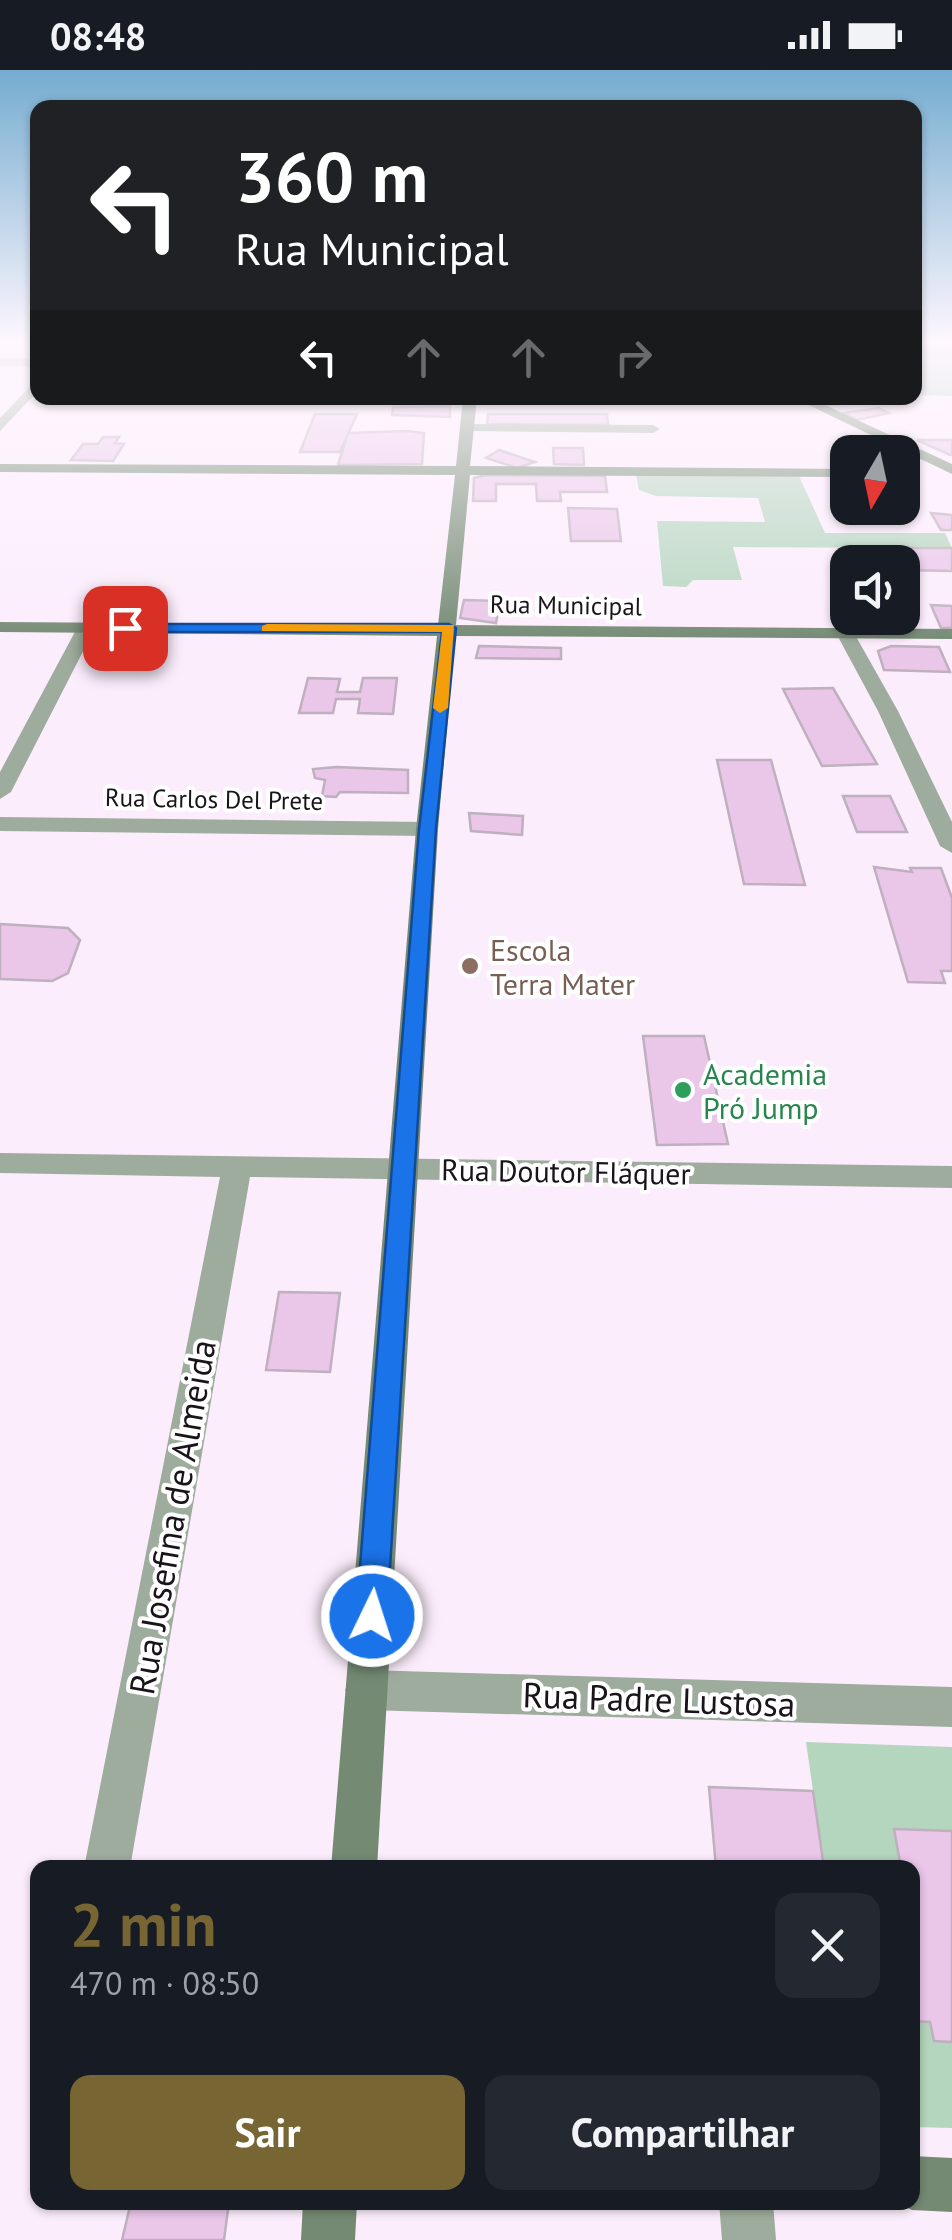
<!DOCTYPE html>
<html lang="pt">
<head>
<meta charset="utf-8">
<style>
  body { margin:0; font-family:"PT Sans",sans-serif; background:#242831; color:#f1f3f6; height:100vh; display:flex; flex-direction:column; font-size:38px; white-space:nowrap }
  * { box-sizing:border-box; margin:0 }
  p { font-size:32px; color:#9ea1a6 }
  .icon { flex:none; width:55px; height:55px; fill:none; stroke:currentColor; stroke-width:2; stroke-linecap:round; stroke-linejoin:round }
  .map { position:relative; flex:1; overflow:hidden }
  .drawer { position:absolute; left:30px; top:1790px; width:890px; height:350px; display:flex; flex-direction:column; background:#171b24; border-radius:20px; box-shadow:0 2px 8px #0004 }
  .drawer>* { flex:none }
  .guide { position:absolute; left:30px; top:30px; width:892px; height:305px; border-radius:20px; box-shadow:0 2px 8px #0004; background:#202124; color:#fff; overflow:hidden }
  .needle { width:65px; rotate:189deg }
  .controls { position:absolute; left:830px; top:365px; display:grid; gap:20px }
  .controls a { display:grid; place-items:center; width:90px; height:90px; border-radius:20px; background:#171b24; box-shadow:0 2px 8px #0004; font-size:50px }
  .pin { position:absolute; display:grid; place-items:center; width:85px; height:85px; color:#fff; margin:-42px; border-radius:20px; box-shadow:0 5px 15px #0006 }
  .me { position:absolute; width:110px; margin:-55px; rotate:4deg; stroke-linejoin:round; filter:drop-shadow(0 0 8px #0008) }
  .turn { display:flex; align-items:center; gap:35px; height:210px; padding:0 40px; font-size:45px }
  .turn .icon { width:130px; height:130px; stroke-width:2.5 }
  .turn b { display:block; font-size:70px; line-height:85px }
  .lanes { display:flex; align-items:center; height:95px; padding:0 40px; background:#0003; justify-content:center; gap:50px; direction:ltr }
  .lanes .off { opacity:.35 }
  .round { display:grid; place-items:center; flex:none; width:105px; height:105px; border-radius:20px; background:#242831 }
  .headline { display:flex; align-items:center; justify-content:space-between; height:170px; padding:0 40px }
  h1 { font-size:60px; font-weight:700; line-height:75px; color:#776533 }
  .primary-button { display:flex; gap:20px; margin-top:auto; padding:20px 40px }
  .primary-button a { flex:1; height:115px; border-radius:20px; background:#776533; color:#fff; font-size:40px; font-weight:700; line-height:115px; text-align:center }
  .primary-button a+a { background:#242831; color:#f1f3f6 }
  .status { display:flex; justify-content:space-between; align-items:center; height:70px; padding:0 50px; background:#171b24; direction:ltr }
  .status svg { height:28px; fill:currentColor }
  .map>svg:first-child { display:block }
  .green { fill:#b4d5be }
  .building { fill:#eac6e9; stroke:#beb0bd; stroke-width:2.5 }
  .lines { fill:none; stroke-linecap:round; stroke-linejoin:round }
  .street { fill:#9eac9d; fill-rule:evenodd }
  .secondary { fill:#748a73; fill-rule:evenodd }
  .route { fill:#1a73e8; stroke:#114b97; stroke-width:2.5 }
  .slow { fill:#f59e0b }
  .education-dot { fill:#8d6e63; stroke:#fff; stroke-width:4 }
  .leisure-dot { fill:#2e9e5b; stroke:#fff; stroke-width:4 }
  .labels { text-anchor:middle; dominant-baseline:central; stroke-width:8; stroke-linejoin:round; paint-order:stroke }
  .far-street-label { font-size:25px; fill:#191419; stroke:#fff }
  .education-label { font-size:30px; fill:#785e54; stroke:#fff; text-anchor:start }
  .leisure-label { font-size:30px; fill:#27864d; stroke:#fff; text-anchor:start }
  .street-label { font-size:30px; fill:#191419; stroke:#fff }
  .near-street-label { font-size:35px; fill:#191419; stroke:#fff }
</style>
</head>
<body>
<div class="status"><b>08:48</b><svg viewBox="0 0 49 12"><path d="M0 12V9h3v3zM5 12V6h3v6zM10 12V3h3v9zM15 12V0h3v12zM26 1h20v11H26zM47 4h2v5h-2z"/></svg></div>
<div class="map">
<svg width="952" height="2170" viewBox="0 0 952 2170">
  <rect width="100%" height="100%" fill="#fcedfc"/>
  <path class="green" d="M915,273H952V326L915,325Z
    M636,405L799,406L825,463H945L952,478L733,477L742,510H693L686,517L663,516L657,451L765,452L758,428L656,426L639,420Z
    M806,1672L952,1677V2058L913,2057L912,1798L824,1797Z"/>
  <path class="building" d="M810,328H866L875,332L827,335Z
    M450,336V347L392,345L393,337Z
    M879,338L889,343L857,350L844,343Z
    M315,344H357L340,382H300Z
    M488,344H607L608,355L487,354Z
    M407,361L424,363L422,394L338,395L348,363Z
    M103,367H119L115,373L124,374L113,391L71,390L83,374H98Z
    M917,370H952V385H950Z
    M553,378H583L584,395L554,394Z
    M499,380L535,392L517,398L486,388Z
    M485,405L605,406L607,422H560L561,431H537L536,414H496V431H473L474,408Z
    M568,438L617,439L621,471H571Z
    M931,443L952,445V460H941Z
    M871,478H952V501L902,500V492H877Z
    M464,530L500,531L496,553L460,548Z
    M931,535L952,536V558H941Z
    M479,576L561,578V589L476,588Z
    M891,576L939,577L950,602L884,600L878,581Z
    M308,608L340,609L337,622H360L363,608H397L393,644L358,643L360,629H336L333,643H299Z
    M833,618L877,694L822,696L783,619Z
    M717,690H771L805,815L744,814Z
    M336,697L408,700V723L340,722L336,727L322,726L325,710L315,708L313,699Z
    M843,726H890L907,762H857Z
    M469,743L523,746L522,765L471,761Z
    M874,797L912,802L910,798H941L952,828V901H941L945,913L908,912Z
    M0,854L68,858L80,870L68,903L52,911L0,909Z
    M643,966H704L728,1074L657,1075Z
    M279,1222L340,1223L330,1302L266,1300Z
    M709,1717L813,1721L824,1798H716Z
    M894,1759L952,1761V1972L934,1971L930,1952L912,1951V1798H901Z
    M131,2132H229L224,2170H122Z"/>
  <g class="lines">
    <path class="street" d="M0,288H38V296H0Z
      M38,308V321L0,361V348Z
      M462,354L653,355L660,359L653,363L467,361L462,360Z
      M86,553L95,558L11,722L0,729V702L77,558Z
      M845,558L854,563L898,641L952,752V783L940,776L878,641L836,563Z
      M0,747L427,752L438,759L427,766L0,761Z
      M0,1083L952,1096V1118L250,1107L130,1798H84L220,1107L0,1103Z
      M366,1600L952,1617V1657L366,1640L351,1634L345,1620L351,1606Z
      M719,2132H773L776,2170H722Z"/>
    <path class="secondary" d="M463,328H477L470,396L848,399V407L470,405L456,555L952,559V569L455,566L438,759L377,1798H331L416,759L437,566L0,562V552L438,555L455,405L0,402V394L456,396Z
      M794,328H810L952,394V404Z
      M912,2086L952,2088V2142L912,2140L895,2132H912Z
      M303,2132H357L355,2170H301Z"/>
  </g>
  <linearGradient id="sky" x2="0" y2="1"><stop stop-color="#75acd0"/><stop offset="0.47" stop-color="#fef7fe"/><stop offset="1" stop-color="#fef7fe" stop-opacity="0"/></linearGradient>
  <rect width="952" height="577" fill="url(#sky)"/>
  <path class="route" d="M449,554L456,558L436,759L387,1546L383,1556L372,1560L361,1556L356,1546L419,759L442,562H125L118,558L125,554Z"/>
  <path class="slow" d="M267,554L454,555L448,638L440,643L433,638L442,562L262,561V556Z"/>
  <circle class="education-dot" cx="470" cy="896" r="10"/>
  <circle class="leisure-dot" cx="683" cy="1020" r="10"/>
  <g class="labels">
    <g class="far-street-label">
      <text transform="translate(566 535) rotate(1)">Rua Municipal</text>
      <text transform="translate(214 729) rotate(1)">Rua Carlos Del Prete</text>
    </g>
    <g class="education-label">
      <text x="490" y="879">Escola<tspan x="490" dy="34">Terra Mater</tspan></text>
    </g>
    <g class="leisure-label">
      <text x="703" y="1003">Academia<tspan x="703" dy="34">Pró Jump</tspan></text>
    </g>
    <g class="street-label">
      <text transform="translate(566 1101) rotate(1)">Rua Doutor Fláquer</text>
    </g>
    <g class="near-street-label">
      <text transform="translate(172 1447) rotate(-80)">Rua Josefina de Almeida</text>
      <text transform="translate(659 1629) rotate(2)">Rua Padre Lustosa</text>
    </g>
  </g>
</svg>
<div class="controls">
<a><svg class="needle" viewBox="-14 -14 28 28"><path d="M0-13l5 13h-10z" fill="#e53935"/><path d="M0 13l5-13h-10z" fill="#9ea1a6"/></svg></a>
<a><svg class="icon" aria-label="sound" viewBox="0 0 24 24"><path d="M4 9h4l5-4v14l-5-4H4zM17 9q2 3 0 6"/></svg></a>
</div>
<div class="pin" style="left:125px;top:558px;background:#d93025"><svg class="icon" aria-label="arrive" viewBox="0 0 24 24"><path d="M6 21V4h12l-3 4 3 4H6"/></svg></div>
<svg class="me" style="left:372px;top:1546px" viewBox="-20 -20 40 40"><circle r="17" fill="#1a73e8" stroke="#fff" stroke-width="3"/><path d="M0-11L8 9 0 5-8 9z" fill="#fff"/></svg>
<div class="guide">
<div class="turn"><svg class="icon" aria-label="left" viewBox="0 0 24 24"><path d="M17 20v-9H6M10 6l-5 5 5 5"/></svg><div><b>360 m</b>Rua Municipal</div></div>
<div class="lanes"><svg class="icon" aria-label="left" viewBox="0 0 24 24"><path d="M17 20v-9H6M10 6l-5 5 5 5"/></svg><svg class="icon off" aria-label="ahead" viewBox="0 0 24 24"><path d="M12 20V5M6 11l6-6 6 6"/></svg><svg class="icon off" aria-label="ahead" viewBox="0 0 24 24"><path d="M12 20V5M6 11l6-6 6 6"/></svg><svg class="icon off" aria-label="right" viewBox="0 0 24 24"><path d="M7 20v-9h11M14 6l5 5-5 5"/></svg></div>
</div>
<section class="drawer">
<div class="headline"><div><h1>2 min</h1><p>470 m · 08:50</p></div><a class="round"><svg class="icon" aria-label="close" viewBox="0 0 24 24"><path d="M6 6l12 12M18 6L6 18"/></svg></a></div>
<div class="primary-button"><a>Sair</a><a>Compartilhar</a></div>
</section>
</div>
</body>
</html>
